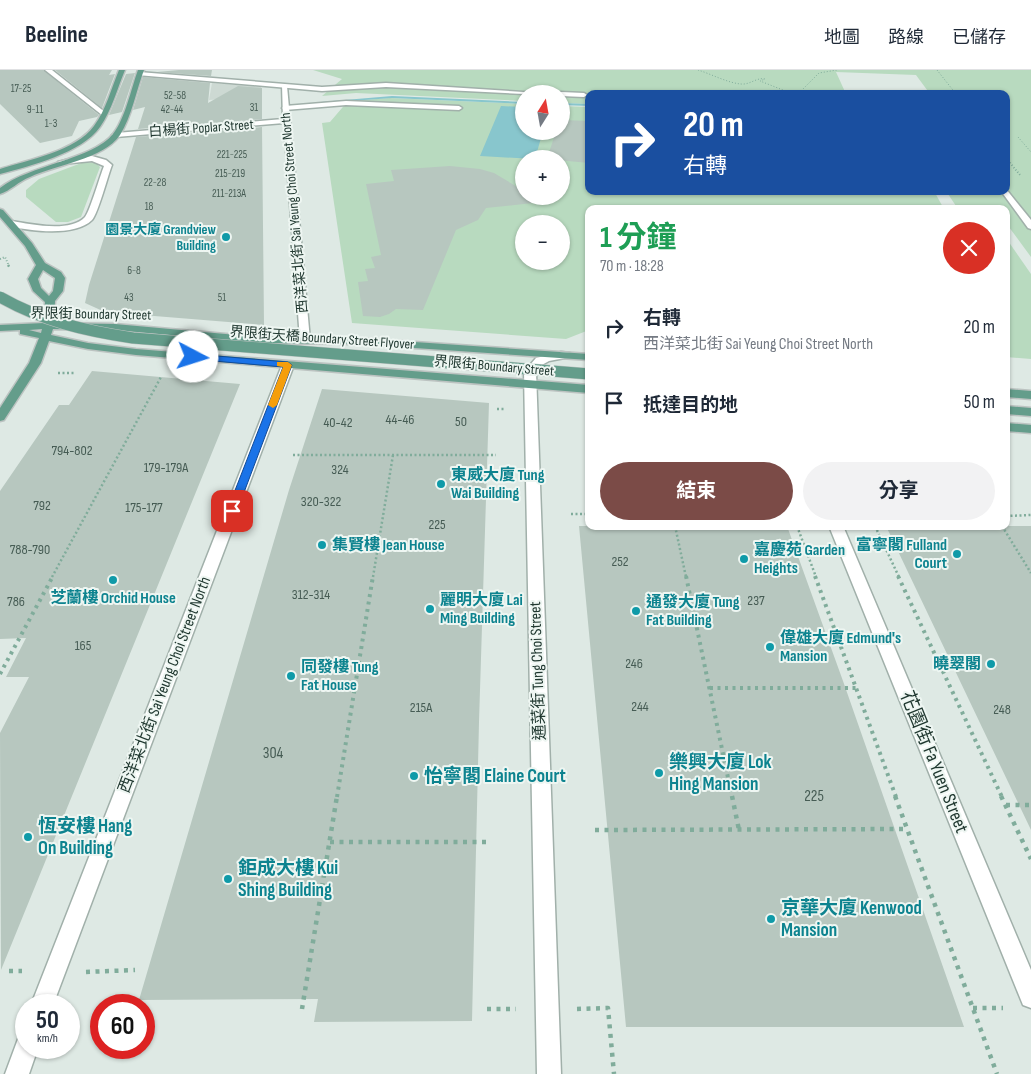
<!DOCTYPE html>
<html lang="zh-TW">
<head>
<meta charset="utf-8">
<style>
  body { margin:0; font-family:"Sofia Sans Condensed","Noto Sans TC",sans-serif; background:#f2f2f3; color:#1f2937; height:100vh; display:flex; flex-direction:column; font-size:19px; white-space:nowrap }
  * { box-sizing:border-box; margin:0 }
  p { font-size:16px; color:#747a83 }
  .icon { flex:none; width:28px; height:28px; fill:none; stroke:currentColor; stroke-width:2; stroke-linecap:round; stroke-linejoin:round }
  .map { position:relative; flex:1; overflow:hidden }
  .drawer { position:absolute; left:585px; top:135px; width:425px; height:325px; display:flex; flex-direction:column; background:#fff; border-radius:10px; box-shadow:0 1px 4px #0004 }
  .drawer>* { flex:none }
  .banner { position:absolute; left:585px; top:20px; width:425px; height:105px; border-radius:10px; box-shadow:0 1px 4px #0004; background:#1a4fa0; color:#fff; overflow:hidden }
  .needle { width:32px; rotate:11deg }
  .tools { position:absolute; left:515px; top:15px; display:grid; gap:10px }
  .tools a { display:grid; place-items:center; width:55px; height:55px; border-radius:50%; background:#fff; box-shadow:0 1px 4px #0004; font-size:25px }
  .speed { position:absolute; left:15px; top:924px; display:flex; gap:10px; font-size:25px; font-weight:700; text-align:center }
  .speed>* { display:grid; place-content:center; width:65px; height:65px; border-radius:50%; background:#fff; box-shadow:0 1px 4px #0004; line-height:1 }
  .speed small { font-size:12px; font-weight:400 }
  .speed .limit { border:8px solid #d22; background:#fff; color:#111 }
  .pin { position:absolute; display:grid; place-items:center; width:42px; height:42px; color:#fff; margin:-21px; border-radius:10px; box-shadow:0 2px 8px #0006 }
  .me { position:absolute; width:55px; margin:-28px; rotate:95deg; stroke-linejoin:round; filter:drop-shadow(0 0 4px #0008) }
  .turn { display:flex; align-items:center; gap:18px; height:105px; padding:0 15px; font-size:22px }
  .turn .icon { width:65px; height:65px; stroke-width:2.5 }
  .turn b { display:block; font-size:35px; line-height:42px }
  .round { display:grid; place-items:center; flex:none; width:52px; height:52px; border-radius:26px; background:#f2f2f3 }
  .summary { display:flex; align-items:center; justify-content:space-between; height:85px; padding:0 15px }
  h1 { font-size:30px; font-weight:700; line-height:38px; color:#1e9e55 }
  .action { display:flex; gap:10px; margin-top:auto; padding:10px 15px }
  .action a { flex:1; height:58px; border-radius:30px; background:#7b4b47; color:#fff; font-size:20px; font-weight:700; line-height:58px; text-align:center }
  .action a+a { background:#f2f2f3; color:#1f2937 }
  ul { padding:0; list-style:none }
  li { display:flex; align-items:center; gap:15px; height:75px; padding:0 15px }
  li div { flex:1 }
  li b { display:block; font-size:19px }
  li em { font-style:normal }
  header { display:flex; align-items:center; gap:30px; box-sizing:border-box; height:70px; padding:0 25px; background:#fff; border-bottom:1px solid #e0e1e3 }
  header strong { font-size:24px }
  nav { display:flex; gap:28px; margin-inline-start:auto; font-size:18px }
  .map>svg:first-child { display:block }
  .built { fill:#cdd9d3 }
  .green { fill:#b8dabf; fill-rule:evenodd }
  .water { fill:#88c6cd }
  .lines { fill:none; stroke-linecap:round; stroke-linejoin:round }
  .stream { fill:#88c6cd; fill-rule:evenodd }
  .building { fill:#b7c7bf }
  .service-casing { stroke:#a1b0aa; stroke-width:3 }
  .pedestrian-casing { stroke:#a1b0aa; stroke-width:3 }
  .minor-casing { stroke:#a1b0aa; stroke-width:3 }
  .tertiary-casing { stroke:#a1b0aa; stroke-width:3 }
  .primary-casing { stroke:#bcc3c1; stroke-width:3 }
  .path-far4 { stroke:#80ac9b; stroke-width:1; stroke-dasharray:1 2; stroke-linecap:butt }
  .path-far3 { stroke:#80ac9b; stroke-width:2; stroke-dasharray:1 2; stroke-linecap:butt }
  .path-far2 { stroke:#80ac9b; stroke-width:2.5; stroke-dasharray:2 2.5; stroke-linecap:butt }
  .path-far1 { stroke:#80ac9b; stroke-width:4; stroke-dasharray:3 4.5; stroke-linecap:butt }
  .path { stroke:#80ac9b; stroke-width:4.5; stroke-dasharray:4 5.5; stroke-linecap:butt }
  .service { fill:#fff; fill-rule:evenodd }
  .pedestrian { fill:#fff; fill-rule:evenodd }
  .minor { fill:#fff; fill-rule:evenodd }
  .tertiary { fill:#fff; fill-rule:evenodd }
  .primary { fill:#649d8b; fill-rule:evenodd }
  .primary-bridge-casing { stroke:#bcc3c1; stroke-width:12; stroke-linecap:butt }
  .primary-bridge { stroke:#649d8b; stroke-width:11 }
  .route { fill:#1a73e8; stroke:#114b97 }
  .slow { fill:#f59e0b }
  .culture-dot { fill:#0f9aa8; stroke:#eef6f2; stroke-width:2 }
  .labels { text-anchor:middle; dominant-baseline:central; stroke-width:4; stroke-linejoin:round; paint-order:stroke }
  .far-number-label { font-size:11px; fill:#465c54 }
  .far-street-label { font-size:14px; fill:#203830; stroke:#eef6f2 }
  .far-culture-label { font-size:14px; font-weight:bold; fill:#0d838f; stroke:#eef6f2; text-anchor:end }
  .number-label { font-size:14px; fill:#465c54 }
  .culture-label { font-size:16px; font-weight:bold; fill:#0d838f; stroke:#eef6f2; text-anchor:start }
  .street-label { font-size:16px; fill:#203830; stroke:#eef6f2 }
  .near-number-label { font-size:16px; fill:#465c54 }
  .near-culture-label { font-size:19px; font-weight:bold; fill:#0d838f; stroke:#eef6f2; text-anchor:start }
  .near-street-label { font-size:19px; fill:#203830; stroke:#eef6f2 }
</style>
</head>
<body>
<header>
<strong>Beeline</strong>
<nav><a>地圖</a><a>路線</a><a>已儲存</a></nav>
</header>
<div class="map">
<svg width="1031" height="1004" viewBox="0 0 1031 1004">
  <rect width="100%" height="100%" fill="#dee9e4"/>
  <path class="built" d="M212,13L261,17L262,26L209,30Z"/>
  <path class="green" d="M313,0H1031V187L1006,153V139L956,136L946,121H1006V24H930L916,5L836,2L846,24H589V34L561,33V24H524V31L356,23L322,26L342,9Z
    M390,28L524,34V61H561V36L589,37V121H934L944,139H589V260L566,269L352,253L322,53L330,52L348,31ZM524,89H561V126H524ZM524,154H561V191H524Z
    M84,92L96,93L100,97L81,147L68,152H56L26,127V120L39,109Z
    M1006,168L1031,204V289L1006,287Z"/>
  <path class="water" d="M501,36L524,37V61H543L535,89L480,86Z"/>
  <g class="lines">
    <path class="stream" d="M392,26L524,32V34L392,28L323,33L321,32Z
      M561,33L589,34V36L561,35Z"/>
  </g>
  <path class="building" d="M0,0H43L99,45L97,47L79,51L72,66L40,73L0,34Z
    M55,0H112L109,5L115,4L102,38Z
    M179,0H212L211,6L157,2Z
    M135,3L122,42L109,45L126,4Z
    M143,7L210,13L208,33L238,16L262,18V49L138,59L145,37L133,40Z
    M561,50L589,51V93L547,89L556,61H561Z
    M262,57L264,255L105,242L85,233L89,215L136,67Z
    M450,96L480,99L494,103L524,121V126H532L542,132L486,138L478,150L456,160L423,240L396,239L389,244L380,247L363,246L358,212L368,211L365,199L375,198L371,187L381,185L366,114L394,111L391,100Z
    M92,301L240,314L1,900L0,663L29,607H6L26,568L0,569V421L59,335H69Z
    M322,319L489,333L479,652L472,951L314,952L318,929L139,930L289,420Z
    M579,456H787L843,611L964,957H626Z
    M886,456H1031V760L938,565Z"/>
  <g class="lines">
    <defs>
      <path id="service" d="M346,31L459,36L462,38L459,40L346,35L285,40L282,38L285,36Z"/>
      <path id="pedestrian" d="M139,2L322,17L386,13L554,24H524L386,17L322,21L137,5Z
        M561,22L584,23L587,25L584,27L561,26V24H558Z
        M1006,119L1031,150V159L1028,158L1001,121H1006Z"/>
      <path id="minor" d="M45,0H52L106,43V45H102Z
        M282,15L287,16L310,270L305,273L300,270L284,53L116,67L112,65L116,63L283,49Z
        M92,86L106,90L112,95C108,105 98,144 92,150C75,167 30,161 9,156L8,154L12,151C30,154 70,163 85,147C90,141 100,106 104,96L92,91L62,94L58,92L74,88Z
        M829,456H843L1031,900V938L1023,935Z"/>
      <path id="tertiary" d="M561,282L570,283L572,285L570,287L549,291L540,296L536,302L561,1004H537L524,302L536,288Z
        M288,292L294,295L53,935H31L282,295Z
        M26,965V978H38L29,1004H5L18,969Z"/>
      <path id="primary" d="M119,0H125C117,19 112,40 100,57C82,83 30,96 0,104V99C28,90 76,81 94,56C106,40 111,19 119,0Z
        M138,0H144C136,21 132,46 120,65C104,89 55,95 30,107C19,111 10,121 0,124V118C29,95 94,89 113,64C125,49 131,19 138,0Z
        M0,139L3,140L32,173L45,193L61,202L65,208L63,221L55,231L54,253L115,254L259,267L356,268L589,284V290L356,274L259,273L115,260L53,259L51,265L88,273L136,279L589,315V323L136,285L88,279L49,271L41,293L4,350L0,351V338L29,293L39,268L20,264V260L0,261V255L44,253L45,232L33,221L28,209L36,195L25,176L0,147ZM43,200L55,208L53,221L49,226L41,218L38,209ZM42,259L41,263L29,260Z
        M1006,319L1031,321V329L1006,327Z
        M1006,336L1031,338V346L1006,344Z
        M1006,353L1031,355V363L1006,361Z"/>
    </defs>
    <use href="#service" class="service-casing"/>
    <use href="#pedestrian" class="pedestrian-casing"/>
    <use href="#minor" class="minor-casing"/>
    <use href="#tertiary" class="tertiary-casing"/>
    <use href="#primary" class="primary-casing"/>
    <path class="path-far4" d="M698,0C711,4 728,13 741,14C750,15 757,7 765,9L760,11L793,24
      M937,0L956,24
      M793,24L800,22L819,3L837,0
      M1006,67H1008
      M1018,67L1031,82"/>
    <path class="path-far3" d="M1006,88L1020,105
      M0,189L5,187L9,196"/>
    <path class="path-far2" d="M8,195L10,198
      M58,303H75
      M497,339H506
      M293,385H496
      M571,444H589
      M1006,446L1031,445
      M675,456L686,507
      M797,456L816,507
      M875,456L899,507
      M1002,456L1031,503
      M52,507L161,307
      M373,507L393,385"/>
    <path class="path-far1" d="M686,506L732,727
      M815,506L896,727
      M898,506L1002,727
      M0,604L53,506
      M710,618H856
      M337,727L373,506"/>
    <path class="path" d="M732,726L739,760
      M895,726L997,1004
      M1001,726L1031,789
      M1006,735H1031
      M595,760L907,759
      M330,772H491
      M9,901H22
      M86,902L135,900
      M973,938H1003
      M302,939L337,726
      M487,939H516
      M577,939L608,938L614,1004"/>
    <use href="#service" class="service"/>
    <use href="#pedestrian" class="pedestrian"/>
    <use href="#minor" class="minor"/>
    <use href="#tertiary" class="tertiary"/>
    <use href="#primary" class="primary"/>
    <defs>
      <path id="primary-bridge" d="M0,227C42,251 86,261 133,268L589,304"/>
    </defs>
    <use href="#primary-bridge" class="primary-bridge-casing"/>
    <use href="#primary-bridge" class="primary-bridge"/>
  </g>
  <path class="route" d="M193,284L288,292L292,295L237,441L232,445L227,441L283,297L190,289L189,287Z"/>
  <path class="slow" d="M277,292H288L292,295L277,335L273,338L268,335L283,297L277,296Z"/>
  <g class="culture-dot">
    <circle cx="226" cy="167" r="5"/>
    <circle cx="441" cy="414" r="5"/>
    <circle cx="322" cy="475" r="5"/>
    <circle cx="957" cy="484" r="5"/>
    <circle cx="744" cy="489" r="5"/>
    <circle cx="113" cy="510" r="5"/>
    <circle cx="430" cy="539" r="5"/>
    <circle cx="636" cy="541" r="5"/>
    <circle cx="770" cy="577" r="5"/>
    <circle cx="991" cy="594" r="5"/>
    <circle cx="291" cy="606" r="5"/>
    <circle cx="659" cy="703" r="5"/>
    <circle cx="414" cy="706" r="5"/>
    <circle cx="28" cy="767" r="5"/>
    <circle cx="228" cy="809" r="5"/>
    <circle cx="771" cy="849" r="5"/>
  </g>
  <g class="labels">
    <g class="far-number-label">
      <text x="21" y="18">17-25</text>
      <text x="175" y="25">52-58</text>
      <text x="254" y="37">31</text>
      <text x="35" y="39">9-11</text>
      <text x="172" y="39">42-44</text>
      <text x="51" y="53">1-3</text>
      <text x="232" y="84">221-225</text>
      <text x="230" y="103">215-219</text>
      <text x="155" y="112">22-28</text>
      <text x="229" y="123">211-213A</text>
      <text x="149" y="136">18</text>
      <text x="134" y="200">6-8</text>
      <text x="129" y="227">43</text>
      <text x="222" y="227">51</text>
    </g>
    <g class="far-street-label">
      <text transform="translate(201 58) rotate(-4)">白楊街 Poplar Street</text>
      <text transform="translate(294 143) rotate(-95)">西洋菜北街 Sai Yeung Choi Street North</text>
      <text transform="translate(91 244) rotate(1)">界限街 Boundary Street</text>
      <text transform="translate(322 268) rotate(4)">界限街天橋 Boundary Street Flyover</text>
      <text transform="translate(494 296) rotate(5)">界限街 Boundary Street</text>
    </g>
    <g class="far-culture-label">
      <text x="216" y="159">園景大廈 Grandview<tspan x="216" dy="16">Building</tspan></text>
    </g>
    <g class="number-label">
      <text x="400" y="349">44-46</text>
      <text x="461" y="351">50</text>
      <text x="338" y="352">40-42</text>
      <text x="72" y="380">794-802</text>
      <text x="166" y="397">179-179A</text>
      <text x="340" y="399">324</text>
      <text x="321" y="431">320-322</text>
      <text x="42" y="435">792</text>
      <text x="144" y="437">175-177</text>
      <text x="437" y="454">225</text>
      <text x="30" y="479">788-790</text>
      <text x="620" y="491">252</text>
      <text x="311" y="524">312-314</text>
      <text x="756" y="530">237</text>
      <text x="16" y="531">786</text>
      <text x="83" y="575">165</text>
      <text x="634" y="593">246</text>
      <text x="640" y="636">244</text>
      <text x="421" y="637">215A</text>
      <text x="1002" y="639">248</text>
    </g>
    <g class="culture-label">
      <text x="451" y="405">東威大廈 Tung<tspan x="451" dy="18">Wai Building</tspan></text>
      <text x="332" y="475">集賢樓 Jean House</text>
      <text x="947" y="475" text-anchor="end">富寧閣 Fulland<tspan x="947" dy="18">Court</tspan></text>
      <text x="754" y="480">嘉慶苑 Garden<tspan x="754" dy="18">Heights</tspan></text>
      <text x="113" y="528" text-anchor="middle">芝蘭樓 Orchid House</text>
      <text x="440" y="530">麗明大廈 Lai<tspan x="440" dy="18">Ming Building</tspan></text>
      <text x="646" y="532">通發大廈 Tung<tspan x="646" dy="18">Fat Building</tspan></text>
      <text x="780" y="568">偉雄大廈 Edmund's<tspan x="780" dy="18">Mansion</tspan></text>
      <text x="981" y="594" text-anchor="end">曉翠閣</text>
      <text x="301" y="597">同發樓 Tung<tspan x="301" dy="18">Fat House</tspan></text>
    </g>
    <g class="street-label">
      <text transform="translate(538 601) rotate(-92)">通菜街 Tung Choi Street</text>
      <text transform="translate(165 615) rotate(-69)">西洋菜北街 Sai Yeung Choi Street North</text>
    </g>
    <g class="near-number-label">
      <text x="273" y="683">304</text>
      <text x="814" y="726">225</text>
    </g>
    <g class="near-culture-label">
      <text x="669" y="692">樂興大廈 Lok<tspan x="669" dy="22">Hing Mansion</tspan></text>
      <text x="424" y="706">怡寧閣 Elaine Court</text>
      <text x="38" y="756">恆安樓 Hang<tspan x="38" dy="22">On Building</tspan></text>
      <text x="238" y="798">鉅成大樓 Kui<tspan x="238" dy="22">Shing Building</tspan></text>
      <text x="781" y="838">京華大廈 Kenwood<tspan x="781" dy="22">Mansion</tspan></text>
    </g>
    <g class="near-street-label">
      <text transform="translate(934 692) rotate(68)">花園街 Fa Yuen Street</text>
    </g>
  </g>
</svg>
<div class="tools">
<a><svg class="needle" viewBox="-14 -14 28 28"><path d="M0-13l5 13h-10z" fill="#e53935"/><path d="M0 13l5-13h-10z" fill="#747a83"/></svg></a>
<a>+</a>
<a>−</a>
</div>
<div class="speed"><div>50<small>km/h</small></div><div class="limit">60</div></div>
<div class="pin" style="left:232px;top:441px;background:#d93025"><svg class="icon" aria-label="arrive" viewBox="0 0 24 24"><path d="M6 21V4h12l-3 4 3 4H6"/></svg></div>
<svg class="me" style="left:193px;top:287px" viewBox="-20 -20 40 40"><circle r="19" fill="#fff"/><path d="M0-13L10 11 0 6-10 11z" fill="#1a73e8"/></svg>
<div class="banner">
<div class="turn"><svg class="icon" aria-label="right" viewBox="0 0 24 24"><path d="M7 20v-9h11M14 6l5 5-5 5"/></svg><div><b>20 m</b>右轉</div></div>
</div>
<section class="drawer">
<div class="summary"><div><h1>1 分鐘</h1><p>70 m · 18:28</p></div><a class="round" style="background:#d93025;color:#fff"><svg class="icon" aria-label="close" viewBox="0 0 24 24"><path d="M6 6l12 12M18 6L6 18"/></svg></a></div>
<ul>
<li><svg class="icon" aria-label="right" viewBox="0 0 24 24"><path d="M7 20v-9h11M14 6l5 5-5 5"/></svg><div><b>右轉</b><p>西洋菜北街 Sai Yeung Choi Street North</p></div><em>20 m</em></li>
<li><svg class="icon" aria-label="arrive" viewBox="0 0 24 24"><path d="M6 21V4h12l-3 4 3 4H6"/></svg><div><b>抵達目的地</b></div><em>50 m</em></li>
</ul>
<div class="action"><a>結束</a><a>分享</a></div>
</section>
</div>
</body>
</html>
